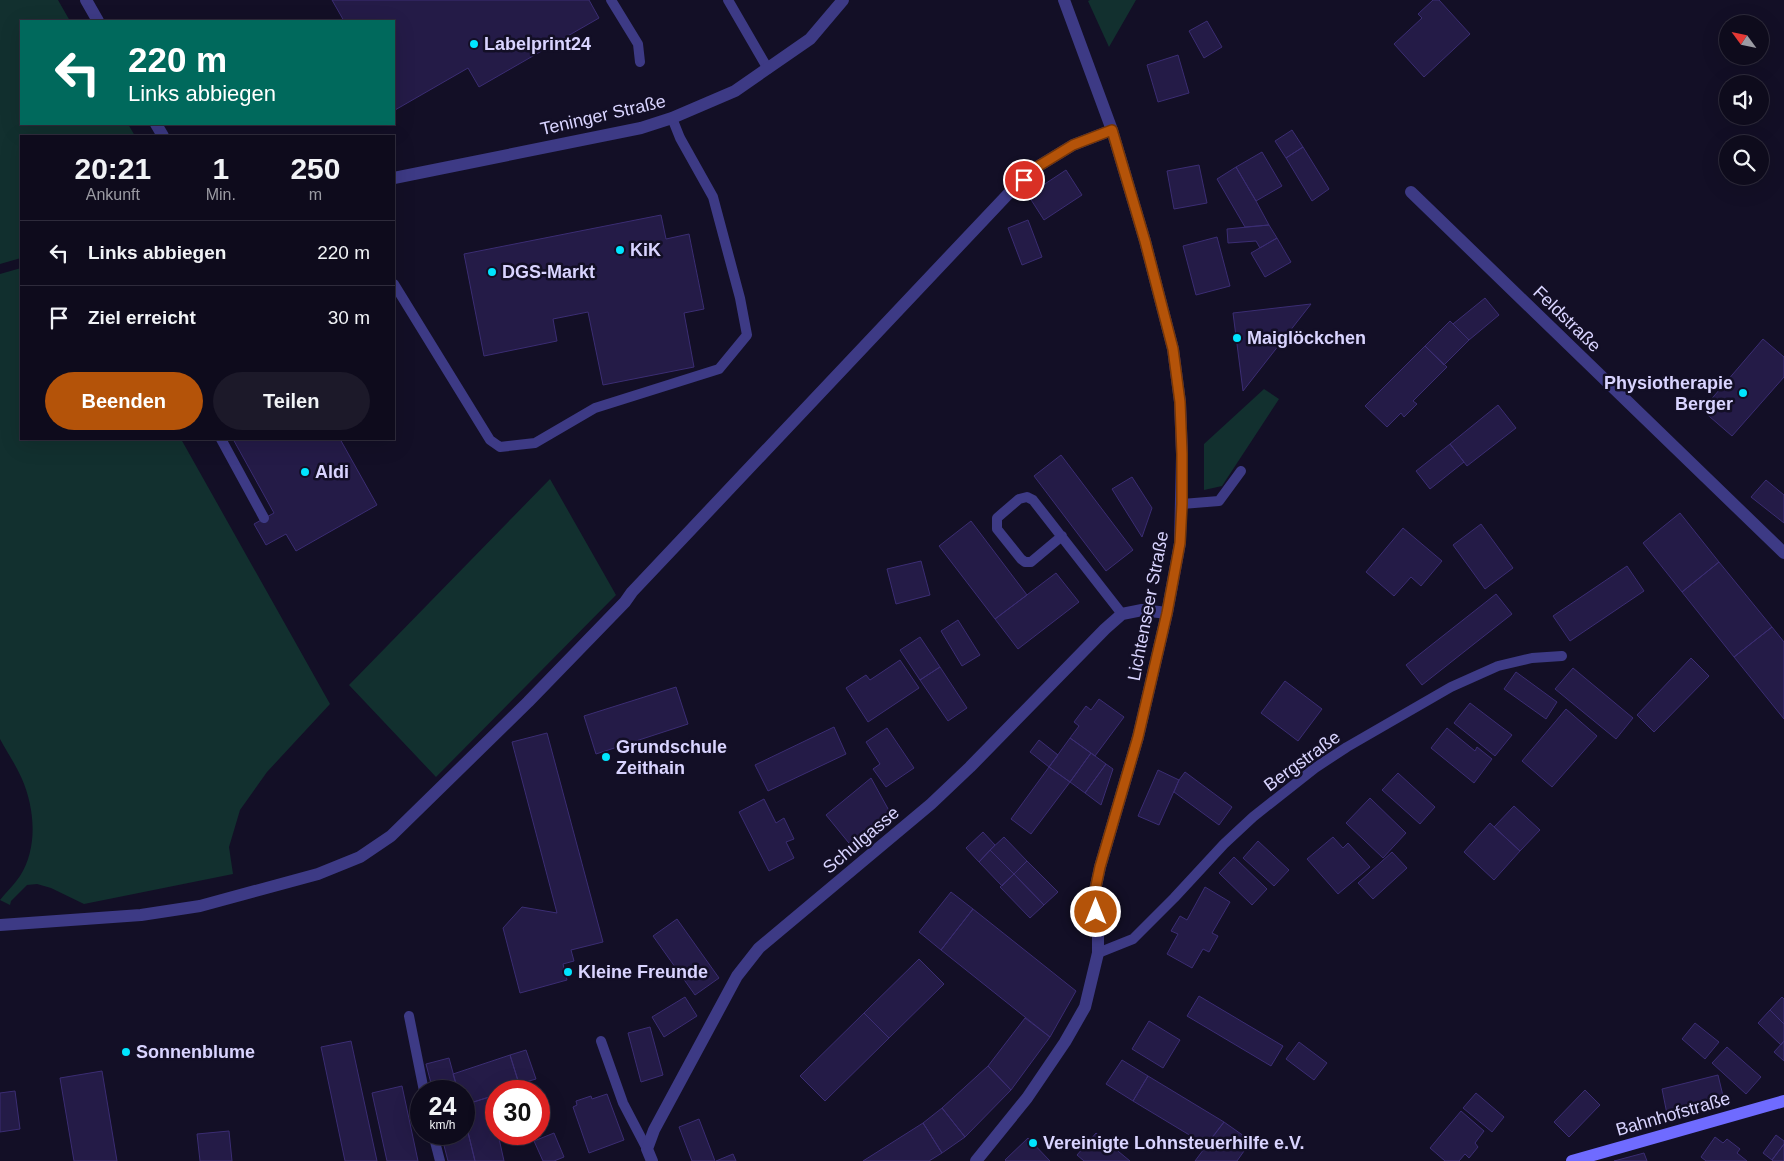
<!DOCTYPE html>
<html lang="de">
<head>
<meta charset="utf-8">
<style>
  body { margin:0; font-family:Helvetica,sans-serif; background:#1c1929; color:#f1f3f6; height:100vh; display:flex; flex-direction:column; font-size:19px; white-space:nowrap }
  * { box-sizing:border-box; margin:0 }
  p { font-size:16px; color:#9b9ba3 }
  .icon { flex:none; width:28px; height:28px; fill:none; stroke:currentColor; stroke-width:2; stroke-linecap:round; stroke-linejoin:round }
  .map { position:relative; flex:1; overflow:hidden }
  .panel { position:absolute; left:20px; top:135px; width:375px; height:305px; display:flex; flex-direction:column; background:#0e0b1c; border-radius:0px; box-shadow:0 5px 20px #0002,0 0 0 1px #2e2b3b }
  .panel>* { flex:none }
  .top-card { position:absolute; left:20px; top:20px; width:375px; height:105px; border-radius:0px; box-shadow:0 5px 20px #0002,0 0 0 1px #2e2b3b; background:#00695c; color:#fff; overflow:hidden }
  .needle { width:32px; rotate:303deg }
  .tools { position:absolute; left:1719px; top:15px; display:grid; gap:10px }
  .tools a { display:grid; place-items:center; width:50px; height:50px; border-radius:50%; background:#0e0b1c; box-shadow:0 5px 20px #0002,0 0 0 1px #2e2b3b; font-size:25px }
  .speed { position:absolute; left:410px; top:1080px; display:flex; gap:10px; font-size:25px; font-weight:700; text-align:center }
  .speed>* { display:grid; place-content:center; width:65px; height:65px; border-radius:50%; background:#0e0b1c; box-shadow:0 5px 20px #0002,0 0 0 1px #2e2b3b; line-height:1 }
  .speed small { font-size:12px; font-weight:400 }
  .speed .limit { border:8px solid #d22; background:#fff; color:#111 }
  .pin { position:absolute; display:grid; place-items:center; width:42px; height:42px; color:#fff; margin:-21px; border:2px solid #fff; border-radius:50%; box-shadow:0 1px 5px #0007 }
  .me { position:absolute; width:55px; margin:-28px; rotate:0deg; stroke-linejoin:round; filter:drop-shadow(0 0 4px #0008) }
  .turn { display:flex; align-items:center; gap:18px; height:105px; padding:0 25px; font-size:22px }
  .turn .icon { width:65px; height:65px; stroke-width:2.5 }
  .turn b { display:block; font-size:35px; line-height:42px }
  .eta { display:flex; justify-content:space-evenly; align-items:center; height:85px; text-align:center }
  .eta b { font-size:30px; font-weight:700; line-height:35px }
  .action { display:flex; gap:10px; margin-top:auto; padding:10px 25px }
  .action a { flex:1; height:58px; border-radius:30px; background:#b45309; color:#fff; font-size:20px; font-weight:700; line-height:58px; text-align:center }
  .action a+a { background:#1c1929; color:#f1f3f6 }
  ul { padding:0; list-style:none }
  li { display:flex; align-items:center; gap:15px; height:65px; padding:0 25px; border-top:1px solid #2e2b3b }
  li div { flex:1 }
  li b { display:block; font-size:19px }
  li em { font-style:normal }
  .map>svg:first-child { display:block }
  .green { fill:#12302f }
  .building { fill:#241b47; stroke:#3b2d73 }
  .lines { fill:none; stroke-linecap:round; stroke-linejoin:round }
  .lane { stroke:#3d3a85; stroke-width:10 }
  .street { stroke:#3d3a85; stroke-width:12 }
  .secondary { stroke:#6f6bff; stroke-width:12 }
  .route-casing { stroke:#753606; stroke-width:12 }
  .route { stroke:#b45309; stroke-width:9 }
  .poi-dot { fill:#00e5ff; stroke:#130f26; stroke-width:2 }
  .labels { text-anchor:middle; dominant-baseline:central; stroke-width:5; stroke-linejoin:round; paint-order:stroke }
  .poi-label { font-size:18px; font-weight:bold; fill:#d9d4ff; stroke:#130f26; text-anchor:start }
  .street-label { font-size:18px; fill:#d9d4ff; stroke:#130f26 }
</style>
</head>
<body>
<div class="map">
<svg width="1784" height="1161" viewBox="0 0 1784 1161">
  <rect width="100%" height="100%" fill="#130f26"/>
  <path class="green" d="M0,0H58L70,21H21V124H128L135,136H21V258L0,264Z
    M1090,0H1136L1109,47L1088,1Z
    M21,268V439H181L330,704L267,772L240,810L229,847L233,874L84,904L51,888L37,884L27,885L11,901L10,905L0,900C6,892 14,885 20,876C38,848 35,809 22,779C16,765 7,752 0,739V274Z
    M1264,389L1279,399L1222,486L1204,490V444Z
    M550,479L616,595L436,777L349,685Z"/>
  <path class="building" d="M332,0H589L599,18L479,87L468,68L395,110L394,107V21H344Z
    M1433,0H1439L1470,34L1424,77L1394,44L1422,18L1418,14Z
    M1207,21L1222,47L1204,58L1189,31Z
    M1178,55L1189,93L1158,102L1147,65Z
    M1292,130L1303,147L1286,158L1275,141Z
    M1303,147L1329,189L1312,201L1286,158Z
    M1262,152L1282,186L1256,201L1236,167Z
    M1199,165L1207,203L1174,209L1167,171Z
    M1236,167L1256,201L1269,225L1245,227L1217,179Z
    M1066,170L1082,195L1044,220L1028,195Z
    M661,215L666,239L689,234L704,309L684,313L694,367L603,385L588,312L553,319L557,341L484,356L464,254Z
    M1028,220L1042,257L1022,265L1008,228Z
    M1269,225L1277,238L1260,248L1256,241L1228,243L1227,229Z
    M1217,237L1230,286L1196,295L1183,246Z
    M1277,238L1291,262L1265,277L1251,253Z
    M1485,298L1499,315L1469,340L1453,324Z
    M1311,304L1243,391L1233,313Z
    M1450,321L1469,340L1444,365L1425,346Z
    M1763,339L1784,357V377L1732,436L1702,410Z
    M1425,346L1447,367L1413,401L1417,404L1404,417L1401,413L1387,427L1365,406Z
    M1498,405L1516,428L1467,466L1450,444Z
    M233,439H340L377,505L296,551L286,534L266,545L254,524L274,513Z
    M1450,444L1464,462L1430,489L1416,471Z
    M1061,455L1133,550L1106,571L1034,476Z
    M1132,477L1152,508L1142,537L1112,489Z
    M1766,480L1784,495V523L1751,497Z
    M1680,513L1719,562L1682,592L1643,543Z
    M971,521L1027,595L995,619L939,546Z
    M1481,524L1513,568L1485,589L1453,545Z
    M1403,528L1442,561L1421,586L1411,577L1394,596L1366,572Z
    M921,561L930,595L896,604L887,569Z
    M1719,562L1772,627L1734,657L1682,592Z
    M1627,566L1644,591L1570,641L1553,616Z
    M1056,573L1079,602L1018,649L995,619Z
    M1496,594L1512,614L1422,685L1406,665Z
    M958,620L980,655L962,666L941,631Z
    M1772,627L1784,642V719L1734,657Z
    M920,637L940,667L920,680L900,650Z
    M1691,658L1709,676L1654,732L1637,715Z
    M900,660L919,688L868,722L846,688L866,675L870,680Z
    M940,667L967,708L948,721L920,680Z
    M1573,668L1633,718L1616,739L1555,689Z
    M1516,672L1557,702L1546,719L1504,689Z
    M1285,681L1322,709L1298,741L1261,713Z
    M676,687L688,724L596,754L584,716Z
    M1099,699L1124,717L1095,756L1070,738L1079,726L1074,722L1086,706L1091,710Z
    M1470,703L1512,735L1495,756L1454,723Z
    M1566,709L1597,736L1552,787L1522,761Z
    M834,727L846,754L768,791L755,765Z
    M887,728L914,768L886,787L873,769L880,764L866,742Z
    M1447,728L1475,751L1477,747L1492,759L1474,783L1431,748Z
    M547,733L603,942L571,950L574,961L563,964L567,980L520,993L503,928L522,907L557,913L512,742Z
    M1070,738L1091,753L1070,782L1049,767Z
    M1039,740L1058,755L1049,767L1030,752Z
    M1091,753L1106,764L1085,793L1070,782Z
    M1106,764L1113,769L1101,805L1085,793Z
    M1049,767L1070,782L1031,834L1011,819Z
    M1158,770L1179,780L1159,825L1138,816Z
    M1185,772L1232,807L1219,825L1174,792L1179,780Z
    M1398,773L1435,807L1420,824L1382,790Z
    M871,778L892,816L853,848L826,815Z
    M1370,798L1406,833L1383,858L1346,823Z
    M764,799L776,823L784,818L794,839L786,842L794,858L769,871L739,812Z
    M1514,806L1540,830L1520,851L1494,827Z
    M1490,823L1520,851L1494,880L1464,852Z
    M983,832L995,845L979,862L966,848Z
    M1004,837L1027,861L1014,874L990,850Z
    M1333,837L1343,848L1348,843L1370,867L1338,894L1307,859Z
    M1258,841L1289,870L1274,886L1243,858Z
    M990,850L1014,874L1002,886L979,862Z
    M1392,852L1407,868L1373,899L1358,883Z
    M1234,857L1267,889L1252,905L1219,873Z
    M1027,861L1058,892L1044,905L1014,874Z
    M1014,874L1044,905L1030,918L1000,887Z
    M1205,887L1230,902L1212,933L1218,936L1209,952L1203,949L1192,968L1167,954L1178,934L1171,931L1180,916L1187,920Z
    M951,892L973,909L941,950L919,932Z
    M973,909L1076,991L1050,1037L941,950Z
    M677,919L719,978L695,995L653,936Z
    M919,959L944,984L889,1038L864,1013Z
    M1199,996L1283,1046L1271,1066L1187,1016Z
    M685,997L697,1016L664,1037L652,1017Z
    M1782,997L1784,999V1024L1770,1010Z
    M1770,1010L1784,1024V1041L1781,1045L1758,1023Z
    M864,1013L889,1038L825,1101L800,1076Z
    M1025,1018L1050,1037L1011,1090L988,1066Z
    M1149,1021L1180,1040L1163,1068L1132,1049Z
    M1695,1023L1719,1042L1705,1059L1682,1039Z
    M650,1027L663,1075L641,1082L628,1033Z
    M351,1041L377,1161H345L321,1047Z
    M1784,1041V1061L1774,1052Z
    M1299,1042L1327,1063L1314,1080L1286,1059Z
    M1727,1047L1761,1077L1746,1094L1712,1063Z
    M526,1050L536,1079L519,1084L510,1055Z
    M510,1055L520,1087L507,1091H496V1095L464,1105V1091H458L453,1074Z
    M449,1058L458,1091H433L426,1064Z
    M1122,1060L1148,1076L1133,1101L1106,1084Z
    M988,1066L1011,1090L965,1137L942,1108Z
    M102,1071L117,1161H74L60,1078Z
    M1718,1075L1724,1100L1667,1114L1662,1089Z
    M1148,1076L1224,1122L1206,1145L1133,1101Z
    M402,1086L418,1161H387L372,1093Z
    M1585,1090L1600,1105L1569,1137L1554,1122Z
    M15,1091L20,1129L0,1132V1093Z
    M1476,1093L1504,1117L1492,1132L1463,1108Z
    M607,1094L624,1140L589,1153L573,1107L577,1105L576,1101L591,1096L592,1099Z
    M489,1097L496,1134H498L504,1161H475L464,1116V1105Z
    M942,1108L965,1137L942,1153L923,1123Z
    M1461,1111L1484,1131L1475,1143L1478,1147L1469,1158L1465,1154L1459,1161H1445L1430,1148Z
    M464,1116L475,1161H448L441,1134H464Z
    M699,1119L715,1161H692L679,1127Z
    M1224,1122L1251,1141L1237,1161H1195Z
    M923,1123L942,1153L929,1161H863Z
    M229,1131L232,1161H200L197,1134Z
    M554,1133L564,1157L554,1161H543L534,1141Z
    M1096,1133L1130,1161H1084L1077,1155Z
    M1776,1135L1784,1141V1144L1772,1160L1763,1153Z
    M1715,1137L1723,1143L1727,1139L1740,1149L1737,1153L1747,1161H1706L1701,1157Z
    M1028,1138L1050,1161H1006L1005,1160Z
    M1784,1144V1161H1773L1772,1160Z
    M1644,1153L1647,1161H1614Z
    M733,1154L736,1161H716Z"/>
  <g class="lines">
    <path class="lane" d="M611,0L638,44L640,62
      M728,0L768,69
      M394,284L490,440L500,447L535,443L595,408L719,369L747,335L740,298L713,197L680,138L672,118
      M221,439L264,518
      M1182,504L1219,501L1241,471
      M1062,536L1031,562H1025L1021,559L997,529V518L1019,499L1027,497L1033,500L1122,614
      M1098,953L1133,939L1174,898L1224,844L1253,817L1315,768L1347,747L1451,687L1498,666L1532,658L1562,656
      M409,1016L424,1091
      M601,1041L623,1103L647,1149
      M433,1134L440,1161"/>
    <path class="street" d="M86,0L98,21
      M156,124L163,136
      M394,178L641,128L672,118L735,91L810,39L843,0
      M1411,192L1784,553
      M0,925L141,915L200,906L318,874L360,857L391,836L528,702L625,602L632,592L1010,192L1037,167L1073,145L1112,130
      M652,1161L647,1149L654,1130L737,976L759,948L931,804L970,767L1105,629L1122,614L1142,610L1167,613
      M976,1161L1027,1098L1065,1042L1085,1007L1098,953V924L1093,900L1100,867L1138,737L1167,613L1180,543L1182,455L1180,402L1173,349L1145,241L1112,130L1064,0"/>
    <path class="secondary" d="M1572,1161L1784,1101"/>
  </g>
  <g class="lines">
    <defs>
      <path id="route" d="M1024,180L1037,167L1073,145L1112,130L1145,241L1173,349L1180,402L1182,454V504L1180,543L1167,613L1138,737L1100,867L1093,900L1096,912"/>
    </defs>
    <use href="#route" class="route-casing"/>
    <use href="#route" class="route"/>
  </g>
  <g class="poi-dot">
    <circle cx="474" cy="44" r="5"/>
    <circle cx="620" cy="250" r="5"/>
    <circle cx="492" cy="272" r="5"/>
    <circle cx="1237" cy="338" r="5"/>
    <circle cx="1743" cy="393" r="5"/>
    <circle cx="305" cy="472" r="5"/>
    <circle cx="606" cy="757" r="5"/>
    <circle cx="568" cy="972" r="5"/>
    <circle cx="126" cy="1052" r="5"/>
    <circle cx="1033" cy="1143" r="5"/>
  </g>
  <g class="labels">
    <g class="poi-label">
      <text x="484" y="44">Labelprint24</text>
      <text x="630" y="250">KiK</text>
      <text x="502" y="272">DGS-Markt</text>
      <text x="1247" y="338">Maiglöckchen</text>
      <text x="1733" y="383" text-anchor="end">Physiotherapie<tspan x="1733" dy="21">Berger</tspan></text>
      <text x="315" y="472">Aldi</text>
      <text x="616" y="747">Grundschule<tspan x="616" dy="21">Zeithain</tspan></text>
      <text x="578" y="972">Kleine Freunde</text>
      <text x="136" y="1052">Sonnenblume</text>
      <text x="1043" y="1143">Vereinigte Lohnsteuerhilfe e.V.</text>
    </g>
    <g class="street-label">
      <text transform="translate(603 115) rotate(-13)">Teninger Straße</text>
      <text transform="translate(1567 319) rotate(44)">Feldstraße</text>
      <text transform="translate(1148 606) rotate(-79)">Lichtenseer Straße</text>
      <text transform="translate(1302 761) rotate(-36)">Bergstraße</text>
      <text transform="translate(861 840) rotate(-40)">Schulgasse</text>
      <text transform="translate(1673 1114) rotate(-16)">Bahnhofstraße</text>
    </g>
  </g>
</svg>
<div class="tools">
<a><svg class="needle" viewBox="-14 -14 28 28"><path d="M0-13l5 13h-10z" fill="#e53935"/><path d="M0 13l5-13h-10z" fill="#9b9ba3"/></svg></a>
<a><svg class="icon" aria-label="sound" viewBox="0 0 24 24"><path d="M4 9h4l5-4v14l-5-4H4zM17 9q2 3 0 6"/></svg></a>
<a><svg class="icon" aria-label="search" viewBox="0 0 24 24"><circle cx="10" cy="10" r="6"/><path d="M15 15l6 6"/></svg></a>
</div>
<div class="speed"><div>24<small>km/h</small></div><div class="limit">30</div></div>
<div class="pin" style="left:1024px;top:180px;background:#d93025"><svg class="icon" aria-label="arrive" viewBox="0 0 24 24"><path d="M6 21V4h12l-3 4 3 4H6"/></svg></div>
<svg class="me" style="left:1096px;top:912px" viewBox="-20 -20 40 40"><circle r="17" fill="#b45309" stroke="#fff" stroke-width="3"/><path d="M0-11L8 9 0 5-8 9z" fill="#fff"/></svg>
<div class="top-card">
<div class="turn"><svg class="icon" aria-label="left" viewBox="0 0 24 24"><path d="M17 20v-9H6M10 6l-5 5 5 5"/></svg><div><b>220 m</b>Links abbiegen</div></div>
</div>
<section class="panel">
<div class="eta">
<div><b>20:21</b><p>Ankunft</p></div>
<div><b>1</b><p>Min.</p></div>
<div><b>250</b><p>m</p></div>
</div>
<ul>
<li><svg class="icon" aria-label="left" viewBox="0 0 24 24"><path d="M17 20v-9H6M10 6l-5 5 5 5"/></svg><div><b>Links abbiegen</b></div><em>220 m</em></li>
<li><svg class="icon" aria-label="arrive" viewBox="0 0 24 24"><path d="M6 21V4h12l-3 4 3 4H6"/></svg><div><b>Ziel erreicht</b></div><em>30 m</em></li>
</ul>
<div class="action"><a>Beenden</a><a>Teilen</a></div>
</section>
</div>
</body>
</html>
